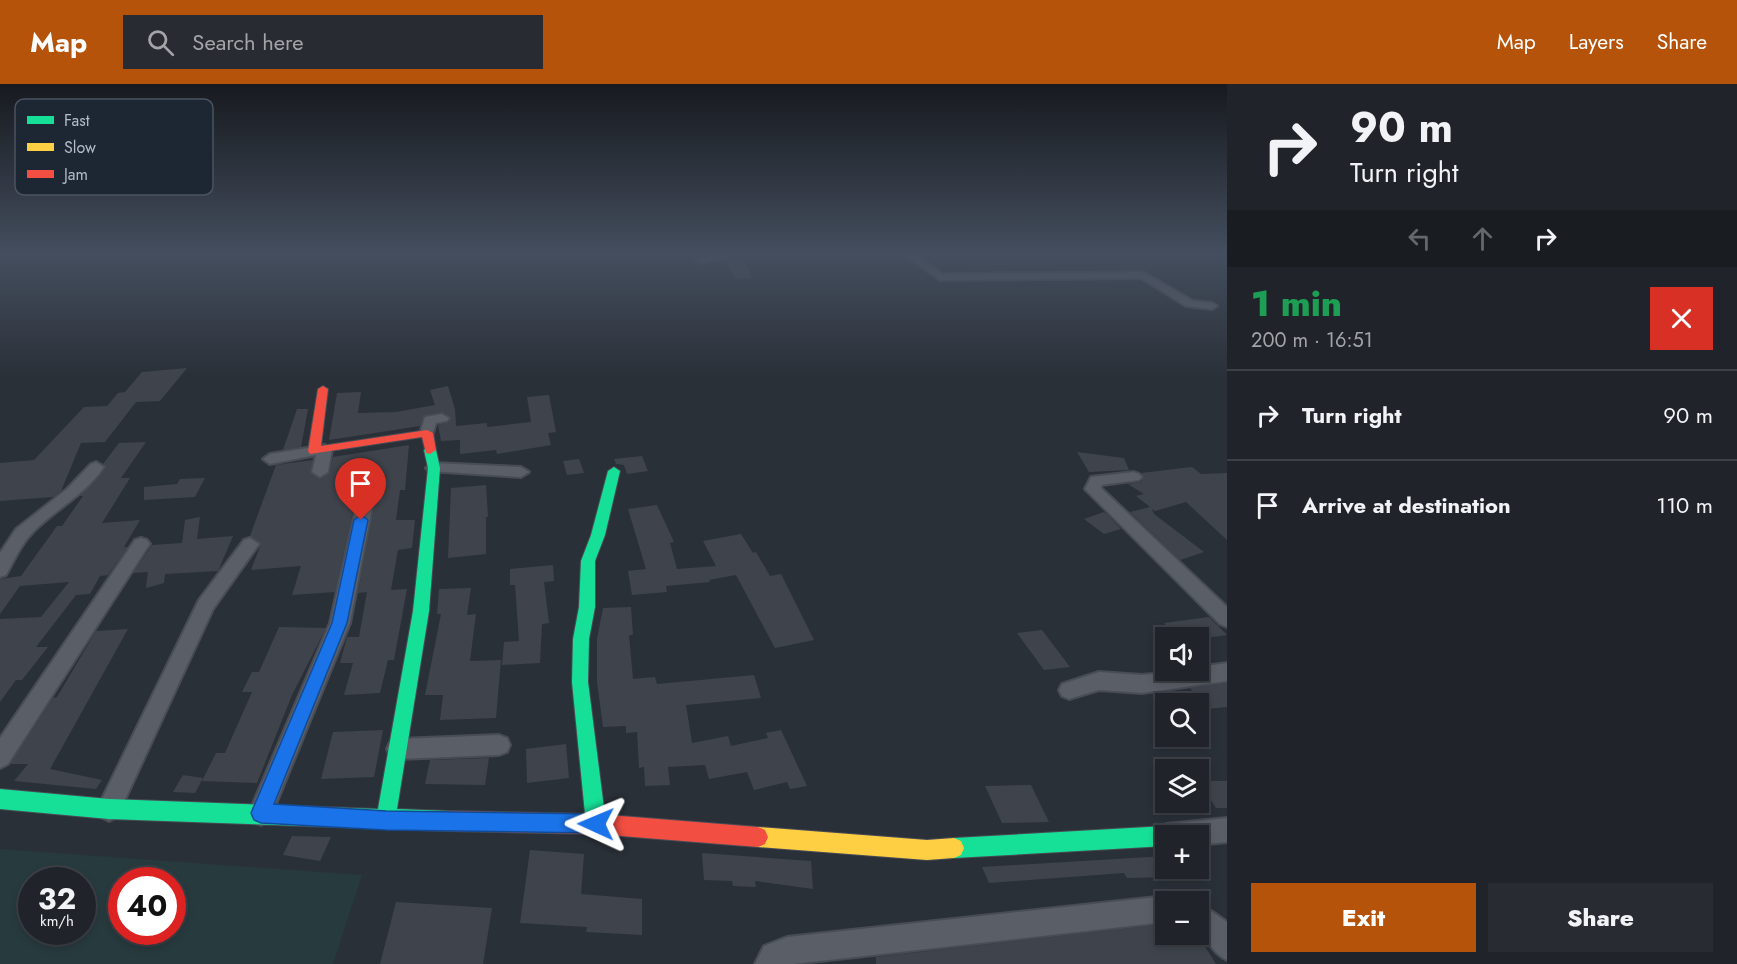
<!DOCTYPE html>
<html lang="en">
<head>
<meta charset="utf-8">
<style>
  body { margin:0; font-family:Jost,sans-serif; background:#282c32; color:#f1f3f6; height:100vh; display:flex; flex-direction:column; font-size:22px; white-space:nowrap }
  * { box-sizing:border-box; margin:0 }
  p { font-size:20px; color:#a2a4a8 }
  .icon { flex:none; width:33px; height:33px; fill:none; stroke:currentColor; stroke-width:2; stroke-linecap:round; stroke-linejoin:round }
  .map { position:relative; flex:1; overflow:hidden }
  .panel { display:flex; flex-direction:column; background:#20242a; width:510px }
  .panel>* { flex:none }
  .banner { background:#20242a; color:#f1f3f6; overflow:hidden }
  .fabs { position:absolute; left:1155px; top:543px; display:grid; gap:12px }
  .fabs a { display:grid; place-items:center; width:54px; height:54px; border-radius:0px; background:#20242a; box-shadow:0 3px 9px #0003,0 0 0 2px #3d4147; font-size:30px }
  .speed { position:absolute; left:18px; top:783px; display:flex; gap:12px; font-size:30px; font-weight:700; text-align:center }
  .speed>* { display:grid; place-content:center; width:78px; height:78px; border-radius:50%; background:#20242a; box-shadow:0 3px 9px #0003,0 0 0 2px #3d4147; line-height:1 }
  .speed small { font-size:15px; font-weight:400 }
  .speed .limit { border:9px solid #d22; background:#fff; color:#111 }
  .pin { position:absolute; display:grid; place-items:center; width:51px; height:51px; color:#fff; margin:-62px -26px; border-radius:50% 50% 50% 0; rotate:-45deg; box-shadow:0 0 6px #0007 }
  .pin .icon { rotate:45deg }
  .me { position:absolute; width:66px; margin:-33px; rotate:271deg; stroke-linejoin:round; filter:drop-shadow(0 0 4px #0008) }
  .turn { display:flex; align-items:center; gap:21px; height:126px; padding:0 24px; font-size:27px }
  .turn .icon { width:78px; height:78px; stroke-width:2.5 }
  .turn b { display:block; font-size:42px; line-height:51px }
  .lanes { display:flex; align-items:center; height:57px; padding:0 24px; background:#0003; justify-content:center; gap:30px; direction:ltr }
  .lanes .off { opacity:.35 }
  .round { display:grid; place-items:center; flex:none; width:63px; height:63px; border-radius:0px; background:#282c32 }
  .summary { display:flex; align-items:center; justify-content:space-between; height:102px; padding:0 24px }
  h1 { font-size:36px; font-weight:800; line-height:45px; color:#1e9e55 }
  .cta { display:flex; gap:12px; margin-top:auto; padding:12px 24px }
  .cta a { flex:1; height:69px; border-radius:0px; background:#b45309; color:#fff; font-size:24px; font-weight:800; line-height:69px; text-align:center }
  .cta a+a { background:#282c32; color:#f1f3f6 }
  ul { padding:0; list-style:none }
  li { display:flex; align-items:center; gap:18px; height:90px; padding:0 24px; border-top:2px solid #3d4147 }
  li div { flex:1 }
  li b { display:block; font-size:22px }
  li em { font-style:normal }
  header { display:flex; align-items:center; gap:36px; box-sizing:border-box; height:84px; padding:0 30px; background:#b45309; color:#fff }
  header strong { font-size:28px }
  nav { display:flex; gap:33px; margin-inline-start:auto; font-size:21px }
  .search { width:420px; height:54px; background:#282c32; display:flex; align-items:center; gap:15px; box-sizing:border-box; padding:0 21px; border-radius:0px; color:#a2a4a8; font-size:22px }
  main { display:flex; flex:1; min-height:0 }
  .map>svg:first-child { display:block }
  .green { fill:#273a3e; fill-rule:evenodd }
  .building { fill:#3f444c }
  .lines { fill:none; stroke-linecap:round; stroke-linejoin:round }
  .street-casing { stroke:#484c55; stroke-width:4 }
  .fast-casing { stroke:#484c55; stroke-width:2 }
  .slow-casing { stroke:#484c55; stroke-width:2 }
  .jam-casing { stroke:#484c55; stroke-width:2 }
  .street { fill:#5a5e66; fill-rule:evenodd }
  .fast { fill:#16e098; fill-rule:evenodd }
  .slow { fill:#ffcf43; fill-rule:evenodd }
  .jam { fill:#f24e42; fill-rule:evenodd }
  .route { fill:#1a73e8; stroke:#114b97; stroke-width:1.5 }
  .key { fill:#1d2633; stroke:#4a5360; stroke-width:1.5 }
  .key-label { font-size:16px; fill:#b4bcc9 }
</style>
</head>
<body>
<header>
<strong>Map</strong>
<div class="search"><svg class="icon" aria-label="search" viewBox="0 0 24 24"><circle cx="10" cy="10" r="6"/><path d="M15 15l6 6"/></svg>Search here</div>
<nav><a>Map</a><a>Layers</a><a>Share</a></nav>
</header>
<main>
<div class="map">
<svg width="1227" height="880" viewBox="0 0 1227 880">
  <rect width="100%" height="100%" fill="#2a3038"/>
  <path class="green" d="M0,765L362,791L333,880H0ZM32,796H82V848H32ZM122,796H172V848H122Z"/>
  <path class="building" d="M744,174L752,194L735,195L725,176Z
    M187,284L160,317L136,318L105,358L81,359L61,407L53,413L0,417V379L34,376L84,323L107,322L118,309L125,308L142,288Z
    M448,302L455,325L456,342L487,339V343L531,338L527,313L549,311L556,348L548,349L551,361L497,370L496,366L460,370V356L441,357L438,341L447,339L451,333L442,328L425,331L420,342L329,356L337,309L361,308L358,329L396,328L435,321L430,306Z
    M297,325H308L301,363L283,366Z
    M146,358L121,394H130L102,439L140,436L124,463H128L108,491L100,492L90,510L76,511L36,563H48L22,596H16L0,618V535L41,533L69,498L20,502L0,530V495L21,492L57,442H62L83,412H80L106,384L103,380L119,359Z
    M409,361L405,406H400L396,436H415L412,464L398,466L391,506L407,505L394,576H388L380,609L344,611L353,579H340L347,553H359L367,508L358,509L375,418L364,412L355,418L335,508L292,511L301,482L251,486L261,460L250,452L276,381L313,376L310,389L321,395L330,388L333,373Z
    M1077,368L1124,374L1129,386L1089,388Z
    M642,372L648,387L627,390L624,381L616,380L614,375Z
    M579,375L584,389L567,391L563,377Z
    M1192,383L1201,390L1227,389V456L1186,418L1155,427L1152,425L1154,430L1204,468L1180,476L1130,428L1150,423L1136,412L1144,410L1128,400L1141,398L1144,393L1141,389Z
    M205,394L195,413L144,416V403L177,400L180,395Z
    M486,401L488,433H486V470L448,474L451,404Z
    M657,421L674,458L670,459L677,485L716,482L703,457L741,450L753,469L756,468L770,492L781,490L814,556L775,564L736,491L709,496L710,498L666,502L667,508L632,511L628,487L646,485L628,425Z
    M1104,428L1107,430L1121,445L1104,450L1084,435Z
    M200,433L197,455L233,452L218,487L165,490L164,499L146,504L148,488L133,489L152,461L182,459L185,436Z
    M553,481L554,497L544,498L549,539L542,540L540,579L502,581L504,558L519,557L515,501H510V485Z
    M471,504L467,531L476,530L470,577L501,576L496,634L440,636L443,611H425L441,530H437L439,505Z
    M631,523L633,551H629L633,595L655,593L657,600L754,591L761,614L686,621L692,659L728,652L731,662L768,654L766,649L781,646L807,702L790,705L787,698L754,706L747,688L709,695L705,681L668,683L670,701L645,702L644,683L639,684L637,648L626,649V642L603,643L597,598V555L603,524Z
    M1209,533L1227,551L1198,555L1177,554L1164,539Z
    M279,543L326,544L292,611L257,699L202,697L216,669H225L252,608H242L252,588H259Z
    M128,545L50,685L102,696L96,705L14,697L28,680H10L53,614L57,613L96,547Z
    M1042,546L1070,583L1044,586L1017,549Z
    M1227,599V623L1207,625L1190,604Z
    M383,646L374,693L321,695L333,648Z
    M566,660L569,694L527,699L526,665Z
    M489,674L485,701L425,700L430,676Z
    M183,691L203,694L195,709L173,708Z
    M1199,697H1227V724H1216Z
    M1031,701L1049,738L1002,739L985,702Z
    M292,752L331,753L320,777L283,771Z
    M530,766L584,770L581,810L642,815V851L586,848L587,843L520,839Z
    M702,769L811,777L813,805L755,797L756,803L733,802L732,797L704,796Z
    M1166,772V793L1127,794L1124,789L989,799L982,783Z
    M396,818L492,824L483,880H380Z
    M1166,840V850H1197L1216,880H876V873Z"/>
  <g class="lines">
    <defs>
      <path id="street" d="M720,170H742L701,179L696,176Z
        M904,170H915L942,190L1143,188L1193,217L1212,219L1217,222L1212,225L1186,222L1141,194L940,196Z
        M442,330L449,334L447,337L436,339L432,352H422L420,349L425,333Z
        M325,361L332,365L328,388L320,393L312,388L316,371L270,380L263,375L270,370Z
        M96,378L104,383C85,411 57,424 34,447C21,460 15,475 6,491L0,493V469L16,445L67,405L91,380Z
        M434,379L521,383L529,388L521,393L429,387L426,384Z
        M1134,388L1139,390L1142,393L1139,396L1102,401L1101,404L1227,523V543L1220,540L1085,405L1091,393Z
        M365,414L373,419L350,539L269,737L261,741L253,737L249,729L330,539L357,419Z
        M141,454L147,456L150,460L147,464L8,680L0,684V654L135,456Z
        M250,454L259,460L213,525L117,733L109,737L101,733L97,725L101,717L199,516L244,456Z
        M1227,579V597L1142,609L1099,606L1069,615L1062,612L1059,606L1062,600L1099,588L1142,591L1198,586V583Z
        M499,651L507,654L510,661L507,668L499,671L398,675L390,672L387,665L390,658L398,655Z
        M1227,734V758L1198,761V752H1166V764L1158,761L1155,752L1158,743L1167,740Z
        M1166,812L1176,818H1166V838L793,880H755L764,862L787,853Z
        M1198,818L1227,838V876C1213,870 1210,857 1198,848Z"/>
      <path id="fast" d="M430,362L436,366L440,384L429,527L397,725L448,727L455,730L458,737L455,744L448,747L109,735L0,725V705L109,715L378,725L413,527L428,384L424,366Z
        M614,383L620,387L605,451L595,477V523L589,555L588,598L606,740L603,747L596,750L589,747L586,740L572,598L573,555L579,523L581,477L591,451L608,387Z
        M1166,742L1173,745L1176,752H1166V762L954,774L947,771L944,764L947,757L954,754Z"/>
      <path id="slow" d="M758,743L927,756L954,754L961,757L964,764L961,771L954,774L927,776L758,763L751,760L748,753L751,746Z"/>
      <path id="jam" d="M323,302L328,305L321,362L427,346L433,349L436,366L430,370L426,369L422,353L310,370L308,367L318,305Z
        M448,727L596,730L758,743L765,746L768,753L765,760L758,763L596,750L448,747L441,744L438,737L441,730Z"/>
    </defs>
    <use href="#street" class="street-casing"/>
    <use href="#fast" class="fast-casing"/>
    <use href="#slow" class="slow-casing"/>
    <use href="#jam" class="jam-casing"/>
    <use href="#street" class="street"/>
    <use href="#fast" class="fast"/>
    <use href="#slow" class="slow"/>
    <use href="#jam" class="jam"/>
  </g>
  <linearGradient id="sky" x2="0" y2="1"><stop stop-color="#171a1f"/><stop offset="0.58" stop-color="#444e5e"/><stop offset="1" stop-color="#444e5e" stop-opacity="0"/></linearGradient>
  <rect width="1227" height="293" fill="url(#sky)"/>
  <path class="route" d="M361,431L368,436L347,539L274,720L386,727L596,730L603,732L606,740L603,747L596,749L386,746L261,739L254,736L251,729L332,539L354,436Z"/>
  <rect x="15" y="15" width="198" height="96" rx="9" class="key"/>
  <rect x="27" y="32" width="27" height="8" fill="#16e098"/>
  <rect x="27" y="59" width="27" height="8" fill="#ffcf43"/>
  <rect x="27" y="86" width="27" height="8" fill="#f24e42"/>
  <g class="key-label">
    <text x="64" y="42">Fast</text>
    <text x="64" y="69">Slow</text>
    <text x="64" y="96">Jam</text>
  </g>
</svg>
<div class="fabs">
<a><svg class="icon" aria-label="sound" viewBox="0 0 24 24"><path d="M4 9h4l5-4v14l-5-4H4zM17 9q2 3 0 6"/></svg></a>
<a><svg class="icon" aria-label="search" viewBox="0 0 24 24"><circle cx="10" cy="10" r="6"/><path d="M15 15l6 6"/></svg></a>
<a><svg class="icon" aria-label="layers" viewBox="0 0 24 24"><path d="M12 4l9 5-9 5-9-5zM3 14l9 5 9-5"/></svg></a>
<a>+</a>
<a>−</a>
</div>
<div class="speed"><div>32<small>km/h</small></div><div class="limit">40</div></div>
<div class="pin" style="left:361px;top:436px;background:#d93025"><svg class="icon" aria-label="arrive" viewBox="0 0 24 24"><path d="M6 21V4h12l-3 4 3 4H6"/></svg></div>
<svg class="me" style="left:596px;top:740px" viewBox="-20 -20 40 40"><path d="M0-17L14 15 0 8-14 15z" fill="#1a73e8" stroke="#fff" stroke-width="4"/></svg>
</div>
<section class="panel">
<div class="banner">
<div class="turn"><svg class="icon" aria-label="right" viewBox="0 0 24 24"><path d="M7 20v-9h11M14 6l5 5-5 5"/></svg><div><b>90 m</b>Turn right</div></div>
<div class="lanes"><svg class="icon off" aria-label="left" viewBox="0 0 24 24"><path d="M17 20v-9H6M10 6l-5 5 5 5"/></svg><svg class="icon off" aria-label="ahead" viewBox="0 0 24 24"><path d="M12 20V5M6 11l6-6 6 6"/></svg><svg class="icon" aria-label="right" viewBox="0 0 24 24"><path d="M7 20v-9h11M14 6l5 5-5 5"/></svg></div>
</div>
<div class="summary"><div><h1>1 min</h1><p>200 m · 16:51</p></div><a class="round" style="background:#d93025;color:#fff"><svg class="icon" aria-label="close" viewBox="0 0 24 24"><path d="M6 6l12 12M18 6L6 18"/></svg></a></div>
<ul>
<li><svg class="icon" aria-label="right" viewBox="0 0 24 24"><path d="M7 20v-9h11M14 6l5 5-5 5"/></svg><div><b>Turn right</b></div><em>90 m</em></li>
<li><svg class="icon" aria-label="arrive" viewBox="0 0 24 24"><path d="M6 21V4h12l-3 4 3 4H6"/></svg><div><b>Arrive at destination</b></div><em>110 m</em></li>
</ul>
<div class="cta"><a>Exit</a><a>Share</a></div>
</section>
</main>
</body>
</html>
